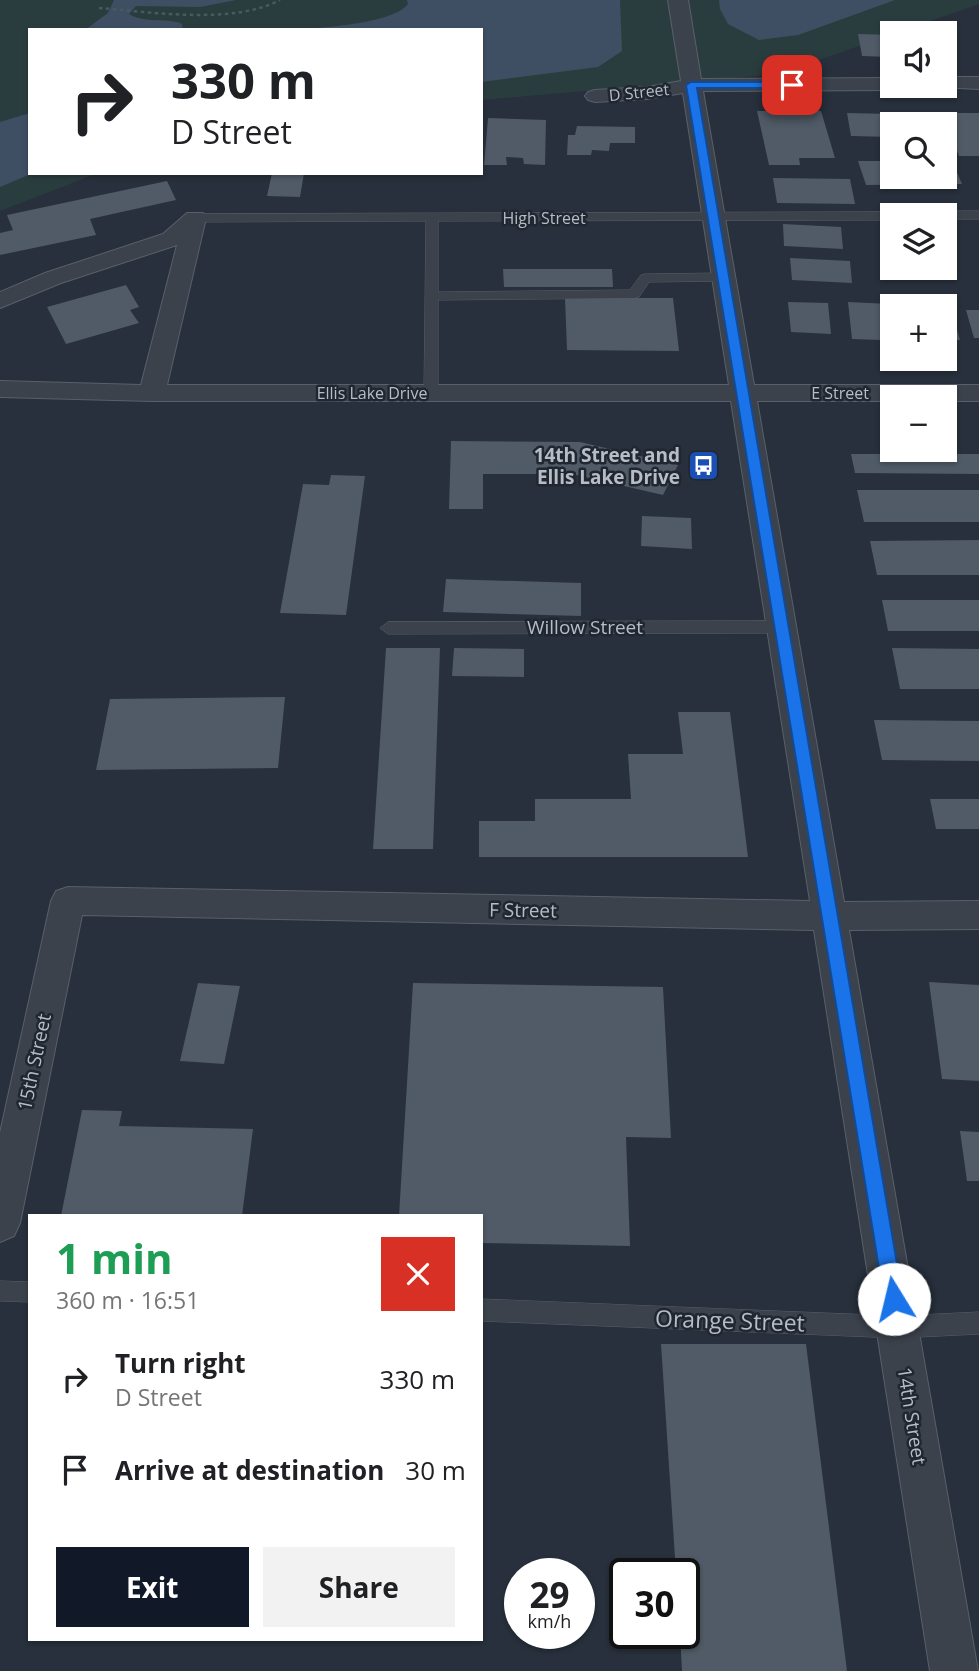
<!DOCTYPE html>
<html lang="en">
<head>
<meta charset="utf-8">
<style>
  body { margin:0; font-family:"Open Sans",sans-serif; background:#f2f2f2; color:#202124; height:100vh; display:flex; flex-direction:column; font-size:26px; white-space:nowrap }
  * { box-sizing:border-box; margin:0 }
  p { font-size:23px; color:#757577 }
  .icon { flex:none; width:38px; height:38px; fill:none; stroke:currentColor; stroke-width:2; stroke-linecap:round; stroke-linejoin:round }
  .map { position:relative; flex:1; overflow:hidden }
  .sheet { position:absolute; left:28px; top:1214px; width:455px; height:427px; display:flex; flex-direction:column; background:#fff; border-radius:0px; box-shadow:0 2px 5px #0004 }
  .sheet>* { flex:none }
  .banner { position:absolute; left:28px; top:28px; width:455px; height:147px; border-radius:0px; box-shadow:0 2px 5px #0004; background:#fff; color:#202124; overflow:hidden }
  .fabs { position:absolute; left:880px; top:21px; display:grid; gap:14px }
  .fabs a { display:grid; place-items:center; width:77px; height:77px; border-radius:0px; background:#fff; box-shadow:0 2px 5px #0004; font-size:35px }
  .speed { position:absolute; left:504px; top:1558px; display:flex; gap:14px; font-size:35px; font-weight:700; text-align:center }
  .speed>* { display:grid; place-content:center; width:91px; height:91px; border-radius:50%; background:#fff; box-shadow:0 2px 5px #0004; line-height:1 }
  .speed small { font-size:18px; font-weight:400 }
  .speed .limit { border:4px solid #111; border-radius:10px; background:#fff; color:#111 }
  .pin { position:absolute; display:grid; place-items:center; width:60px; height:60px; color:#fff; margin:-30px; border-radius:14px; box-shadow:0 4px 10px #0006 }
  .me { position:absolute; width:77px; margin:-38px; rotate:351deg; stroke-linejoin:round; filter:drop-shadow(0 0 5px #0008) }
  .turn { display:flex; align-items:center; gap:24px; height:147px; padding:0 28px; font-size:32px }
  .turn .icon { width:91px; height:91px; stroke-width:2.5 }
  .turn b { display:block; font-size:49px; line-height:60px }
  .round { display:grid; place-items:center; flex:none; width:74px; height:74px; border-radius:0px; background:#f2f2f2 }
  .headline { display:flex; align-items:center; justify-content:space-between; height:119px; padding:0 28px }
  h1 { font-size:42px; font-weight:700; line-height:52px; color:#1e9e55 }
  .cta { display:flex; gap:14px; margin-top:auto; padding:14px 28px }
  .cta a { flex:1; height:80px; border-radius:0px; background:#111827; color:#fff; font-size:28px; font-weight:700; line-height:80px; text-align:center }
  .cta a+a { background:#f2f2f2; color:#202124 }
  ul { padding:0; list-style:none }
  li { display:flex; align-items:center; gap:21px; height:91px; padding:0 28px }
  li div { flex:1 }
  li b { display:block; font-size:26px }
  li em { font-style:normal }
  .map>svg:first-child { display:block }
  .green { fill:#2a3d3e }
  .water { fill:#3f4f63 }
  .building { fill:#505b67 }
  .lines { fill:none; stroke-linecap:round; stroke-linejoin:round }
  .service-casing { stroke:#59606a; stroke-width:1 }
  .minor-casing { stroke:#59606a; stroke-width:2 }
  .path { stroke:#495a5c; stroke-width:2.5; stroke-dasharray:3.5 3.5; stroke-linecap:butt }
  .service { fill:#3b424c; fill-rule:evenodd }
  .minor { fill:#3b424c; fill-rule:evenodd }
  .route { fill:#1a73e8; stroke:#114b97; stroke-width:2 }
  .labels { text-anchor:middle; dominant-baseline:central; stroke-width:5; stroke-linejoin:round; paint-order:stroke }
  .far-street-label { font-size:16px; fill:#b7bdc7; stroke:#202731 }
  .poi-label { font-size:19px; font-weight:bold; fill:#b7bdc7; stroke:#202731; text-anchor:end }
  .street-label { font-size:19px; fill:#b7bdc7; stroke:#202731 }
  .near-street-label { font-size:23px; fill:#b7bdc7; stroke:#202731 }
</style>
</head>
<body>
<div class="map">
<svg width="979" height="1671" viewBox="0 0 979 1671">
  <rect width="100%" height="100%" fill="#27303c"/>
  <path class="green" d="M0,0H979V4L779,74L481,100V30H30V173H98L0,211Z"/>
  <path class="water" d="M114,0H236L200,7L136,6L129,14C145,24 166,17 182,24L183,30H85L108,13Z
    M407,0H620L622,51L598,67L481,82V30H297C323,27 393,24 408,4Z
    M719,0H895L798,35L759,40L728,24L720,9Z
    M30,113V173H33L0,187V122Z"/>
  <path class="building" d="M858,34L892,35V54H888V57L862,56Z
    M757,111H821L835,158H799L800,165H769Z
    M847,113L936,115L938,124H892V137L851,136Z
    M943,113H979V156H959Z
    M488,118L546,120L545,165L524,164L523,158L506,157L507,165H484Z
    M577,126L635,127V143H610L609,151L592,150L591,155H567L568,135H575Z
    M858,161H892V177H945V161H952L962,184L866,185Z
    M272,173H304L300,197L267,196Z
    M773,178L850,179L855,204L777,203Z
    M167,181L176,200L90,219L96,235L0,255V233L13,230L7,215Z
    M783,224L841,227L843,249L784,246Z
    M790,258L850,261L852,283L792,280Z
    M503,269H612L613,287H504Z
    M126,285L139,307L130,310L139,323L66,344L47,307Z
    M907,295H947L960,340H945V306H909Z
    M565,298H673L679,351L567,350Z
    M788,302L828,303L831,334L791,332Z
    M848,302L890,304L892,333L880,332V340L852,339Z
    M966,310H979V338H974Z
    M451,441L580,442L678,465L663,495L572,474H483V509H449Z
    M851,454H979V474L855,473Z
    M331,475L365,476L346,615L280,613L303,484L329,485Z
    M857,490H979V522H864Z
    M642,516L691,518L692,549L641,546Z
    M979,540V575H877L870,541Z
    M446,579L581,583V616L443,612Z
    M882,600H979V631H888Z
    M386,648H440L433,849H373Z
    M454,648L524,649V677L452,676Z
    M892,648L979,649V689H900Z
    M285,697L278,768L96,770L110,699Z
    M678,712H730L748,857H479V821H535V799H631L628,754H683Z
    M874,720L979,721V761L882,760Z
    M930,799H979V829H936Z
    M929,982L979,985V1081L942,1079Z
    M198,983L240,986L224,1064L180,1061Z
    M413,983L663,987L671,1138L626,1137L630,1246L481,1243V1216H399Z
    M82,1110L122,1111L119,1126L253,1129L242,1216H61Z
    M960,1131L979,1132V1181H967Z
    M661,1344H806L847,1671H682L680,1633H684V1573H676Z"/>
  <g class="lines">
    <defs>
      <path id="service" d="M933,211H979V219H945V215H927Z
        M892,212L898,215H892V220L438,221V292L630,290L641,275L645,274L724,273L730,277L724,281L649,282L639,297L634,298L438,300V393L431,397L424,393L426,221L195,222L189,218L195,214Z
        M782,621L790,627L782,633L388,634L380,628L388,622Z
        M0,1281L30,1282V1302L0,1301Z
        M481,1299L898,1316L979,1312V1334L898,1338L481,1321Z"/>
      <path id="minor" d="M668,0H688L701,79L892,78V86H901L892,90L703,91L754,385H979V401H945V397H892V401H757L844,902L979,901V929L849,930L978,1671H930L814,930L82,915L20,1223L14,1236L0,1242V1133L51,901L56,891L68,887L810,901L731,401H152L0,397V381L141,385L177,245L61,283L0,308V292L45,273L163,234L187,213H203L206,218L167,385H729L683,93L647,99L595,102L588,100L585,96L588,92L595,90L647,87L681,81Z
        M945,77H979V89L938,87L945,86Z"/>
    </defs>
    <use href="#service" class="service-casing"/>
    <use href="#minor" class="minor-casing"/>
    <path class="path" d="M99,8C151,12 233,25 280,0"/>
    <use href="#service" class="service"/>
    <use href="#minor" class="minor"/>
  </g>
  <path class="route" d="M691,82H792L797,85L792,88H697L903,1299L900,1306L894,1309L887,1306L884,1299L686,85Z"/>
  <defs>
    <symbol id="bus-square" viewBox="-11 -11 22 22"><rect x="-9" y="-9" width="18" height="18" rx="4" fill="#1a4fb4" stroke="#202731"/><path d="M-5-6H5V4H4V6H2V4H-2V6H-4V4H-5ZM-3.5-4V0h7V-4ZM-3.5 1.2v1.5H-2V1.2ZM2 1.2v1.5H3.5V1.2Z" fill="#fff"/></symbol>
  </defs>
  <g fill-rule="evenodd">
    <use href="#bus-square" x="686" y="448" width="35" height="35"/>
  </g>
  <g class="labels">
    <g class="far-street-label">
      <text transform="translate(639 92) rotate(-6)">D Street</text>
      <text x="544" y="218">High Street</text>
      <text x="372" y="393">Ellis Lake Drive</text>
      <text x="840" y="393">E Street</text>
    </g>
    <g class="poi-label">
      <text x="680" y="455">14th Street and<tspan x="680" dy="22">Ellis Lake Drive</tspan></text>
    </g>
    <g class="street-label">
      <text x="585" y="627">Willow Street</text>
      <text transform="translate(523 910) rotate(1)">F Street</text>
      <text transform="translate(34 1062) rotate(-78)">15th Street</text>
      <text transform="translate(912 1416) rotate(81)">14th Street</text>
    </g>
    <g class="near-street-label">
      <text transform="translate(730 1320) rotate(2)">Orange Street</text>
    </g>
  </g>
</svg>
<div class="fabs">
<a><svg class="icon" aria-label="sound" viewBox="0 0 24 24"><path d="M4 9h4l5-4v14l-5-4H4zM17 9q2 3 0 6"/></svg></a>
<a><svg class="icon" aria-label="search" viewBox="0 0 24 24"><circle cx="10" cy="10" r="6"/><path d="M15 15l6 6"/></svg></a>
<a><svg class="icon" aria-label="layers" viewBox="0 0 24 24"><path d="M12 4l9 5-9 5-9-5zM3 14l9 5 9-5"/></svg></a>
<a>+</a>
<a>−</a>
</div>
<div class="speed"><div>29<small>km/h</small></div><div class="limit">30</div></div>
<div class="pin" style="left:792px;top:85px;background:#d93025"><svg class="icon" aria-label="arrive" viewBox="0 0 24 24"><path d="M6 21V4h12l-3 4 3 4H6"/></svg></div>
<svg class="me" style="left:894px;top:1299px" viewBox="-20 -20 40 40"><circle r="19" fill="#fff"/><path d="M0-13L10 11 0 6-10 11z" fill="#1a73e8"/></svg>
<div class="banner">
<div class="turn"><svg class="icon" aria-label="right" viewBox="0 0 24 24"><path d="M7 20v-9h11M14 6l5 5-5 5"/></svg><div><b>330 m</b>D Street</div></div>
</div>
<section class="sheet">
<div class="headline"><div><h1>1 min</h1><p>360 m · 16:51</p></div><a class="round" style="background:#d93025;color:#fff"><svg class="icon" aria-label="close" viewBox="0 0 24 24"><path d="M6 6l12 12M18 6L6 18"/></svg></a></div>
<ul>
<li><svg class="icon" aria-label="right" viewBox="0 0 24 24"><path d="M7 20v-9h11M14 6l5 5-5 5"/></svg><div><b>Turn right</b><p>D Street</p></div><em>330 m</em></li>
<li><svg class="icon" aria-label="arrive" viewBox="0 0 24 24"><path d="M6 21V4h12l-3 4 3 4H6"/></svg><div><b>Arrive at destination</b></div><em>30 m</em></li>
</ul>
<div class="cta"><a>Exit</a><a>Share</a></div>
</section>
</div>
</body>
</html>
